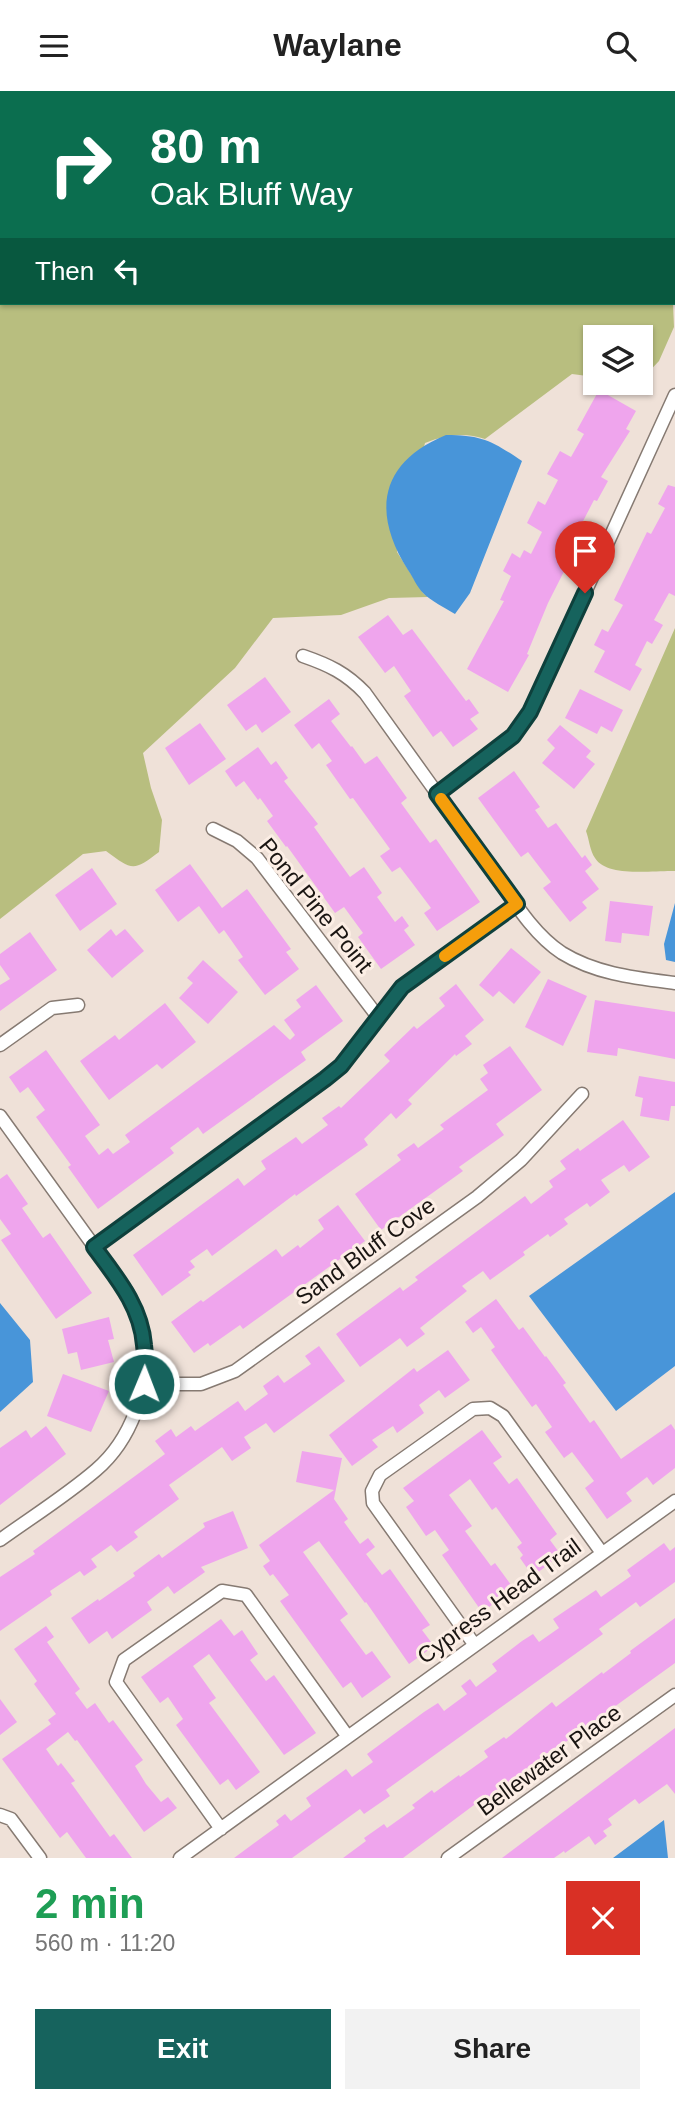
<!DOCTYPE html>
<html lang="en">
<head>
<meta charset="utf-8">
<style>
  body { margin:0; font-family:Helvetica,sans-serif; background:#f2f2f2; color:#222; height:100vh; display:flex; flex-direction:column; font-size:26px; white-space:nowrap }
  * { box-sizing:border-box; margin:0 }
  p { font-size:23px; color:#767676 }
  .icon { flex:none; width:38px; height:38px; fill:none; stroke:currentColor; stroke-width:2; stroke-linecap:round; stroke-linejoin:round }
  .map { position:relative; height:1767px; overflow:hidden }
  .side { display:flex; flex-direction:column; background:#fff; flex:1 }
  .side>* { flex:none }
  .hud { position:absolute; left:0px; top:0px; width:676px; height:214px; box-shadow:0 2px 5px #0004; background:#0b6e4f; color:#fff; overflow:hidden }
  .buttons { position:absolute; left:583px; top:234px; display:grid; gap:14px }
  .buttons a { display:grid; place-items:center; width:70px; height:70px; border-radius:0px; background:#fff; box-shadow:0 2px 5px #0004; font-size:35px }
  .pin { position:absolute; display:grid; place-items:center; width:60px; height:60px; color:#fff; margin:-72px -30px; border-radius:50% 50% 50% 0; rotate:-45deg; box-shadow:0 0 7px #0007 }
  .pin .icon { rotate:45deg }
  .me { position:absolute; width:77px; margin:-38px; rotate:1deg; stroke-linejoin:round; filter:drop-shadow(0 0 5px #0008) }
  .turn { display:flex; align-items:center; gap:24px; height:147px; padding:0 35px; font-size:32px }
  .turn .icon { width:91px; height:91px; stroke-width:2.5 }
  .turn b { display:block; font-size:49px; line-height:60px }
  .then { display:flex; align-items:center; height:66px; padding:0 35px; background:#0003; gap:14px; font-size:26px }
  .round { display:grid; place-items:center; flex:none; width:74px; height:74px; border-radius:0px; background:#f2f2f2 }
  .headline { display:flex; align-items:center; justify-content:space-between; height:119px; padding:0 35px }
  h1 { font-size:42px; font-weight:600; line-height:52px; color:#1e9e55 }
  .button { display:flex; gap:14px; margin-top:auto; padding:14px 35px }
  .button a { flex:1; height:80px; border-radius:0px; background:#16635d; color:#fff; font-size:28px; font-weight:600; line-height:80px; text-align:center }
  .button a+a { background:#f2f2f2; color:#222 }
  header { display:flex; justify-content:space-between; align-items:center; height:91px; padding:0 35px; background:#fff; font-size:32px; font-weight:600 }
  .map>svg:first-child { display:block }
  .green { fill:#b8be7f }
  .water { fill:#4895d9 }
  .building { fill:#efa5ed }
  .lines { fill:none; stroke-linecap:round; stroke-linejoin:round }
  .street-casing { stroke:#867a72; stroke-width:15 }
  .street { stroke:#fff; stroke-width:12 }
  .route-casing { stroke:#0e403c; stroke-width:18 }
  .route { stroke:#16635d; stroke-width:12 }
  .slow { stroke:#f59e0b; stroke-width:12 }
  .labels { text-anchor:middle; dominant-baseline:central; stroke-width:6; stroke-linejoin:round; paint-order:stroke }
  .street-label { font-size:23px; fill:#1a1512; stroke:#fceee5 }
</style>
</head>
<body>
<header><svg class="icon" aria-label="menu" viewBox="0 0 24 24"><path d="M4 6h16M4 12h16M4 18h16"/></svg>Waylane<svg class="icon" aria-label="search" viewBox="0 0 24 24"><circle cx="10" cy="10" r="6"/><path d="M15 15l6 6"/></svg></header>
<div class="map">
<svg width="675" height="1767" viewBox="0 0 675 1767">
  <rect width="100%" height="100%" fill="#efe1d8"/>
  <path class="green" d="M0,0L332,2H2V212H673L674,236L659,270L642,288L640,247H595V286L572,283L485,348C464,341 446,344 425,352L397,461L423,502L428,506L389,507L341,524L273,527L235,577L143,662L151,697L162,729L159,761C133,781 132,779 106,760L83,763L0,828Z
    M675,537V780C655,779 607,787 595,767C590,760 589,748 586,740Z"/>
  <path class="water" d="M446,344C482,344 492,350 522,370L470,502L455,523C445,517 431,510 423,502C417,496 413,486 408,479C371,421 380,371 446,344Z
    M675,812V871L666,869L664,853Z
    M675,1101V1275L616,1320L529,1205Z
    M0,1212L30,1249L33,1291L0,1321Z
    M664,1729L668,1767H613Z"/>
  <path class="building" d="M599,299L636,320L626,338L630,340L601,386L608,390L597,410L594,409L581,434L586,437L548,512L527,563L529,564L508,601L467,578L504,510L500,509L511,485L503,480L512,462L520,467L524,459L531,463L542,441L527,432L538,410L545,414L558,389L547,383L560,360L571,366L584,343L577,339Z
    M668,394L675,396V505L669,502L654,529L663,534L652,553L647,550L635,574L642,578L630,600L594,581L605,560L594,554L602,538L608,541L623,514L614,509L647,441L651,443L665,417L658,413Z
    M388,524L403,544L412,538L466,610L469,608L479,622L470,628L478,638L453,656L441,640L433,646L404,605L411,600L394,575L385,582L358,546Z
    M265,586L291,621L262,642L256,633L246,640L227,614Z
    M580,598L623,619L612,641L601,635L597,643L565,627Z
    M329,608L340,623L331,630L351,656L352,655L365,673L377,665L407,707L401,712L430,752L436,748L480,811L437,840L424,822L431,817L413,793L400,776L392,781L380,765L390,758L353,707L350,708L326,674L332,670L319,652L312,658L294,634Z
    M200,632L226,668L189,694L165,657Z
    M560,634L591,660L586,666L595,673L574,698L542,672L555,657L547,649Z
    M258,656L271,674L276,670L288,687L284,690L318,733L314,736L350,786L364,776L382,802L377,806L395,831L402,825L409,835L404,839L415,854L381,878L358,846L363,842L344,816L335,822L287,755L286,756L267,730L273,725L260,707L258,709L244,690L236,696L225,680Z
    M514,680L540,716L535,719L548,737L556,732L582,767L585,764L592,774L585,780L599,798L582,811L587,817L570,831L543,797L551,791L528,761L521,766L478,707Z
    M190,773L222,817L247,798L291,858L286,861L299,878L265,904L238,869L243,866L224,839L219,843L199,815L178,831L155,799Z
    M92,777L117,813L80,840L55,804Z
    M610,810L653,815L649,845L622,842L621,852L605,850Z
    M111,838L116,845L125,838L144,860L112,887L87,859Z
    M30,841L57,879L0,920V894L10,888L0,874V863Z
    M511,857L541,881L514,913L499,900L493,906L479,894Z
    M203,869L238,901L208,933L179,907L193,892L187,887Z
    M548,888L587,905L563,955L525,936Z
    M456,893L484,929L465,945L472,953L456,965L455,963L408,1009L412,1013L396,1028L391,1022L364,1048L368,1054L296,1105L295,1103L212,1165L207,1158L190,1170L195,1176L188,1181L191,1184L162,1205L133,1164L238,1087L244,1095L266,1078L261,1070L296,1046L302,1053L328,1034L322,1027L339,1015L341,1017L390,970L384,964L414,935L417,938L445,915L439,907Z
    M316,894L343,930L301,961L306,969L203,1043L198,1036L170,1057L174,1062L98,1118L68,1076L71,1074L36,1026L45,1019L28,996L20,1002L9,986L46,959L100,1034L85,1045L99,1064L108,1057L113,1063L130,1051L125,1044L274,934L290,949L295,944L284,929L301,916L296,909Z
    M595,909L675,921V968L618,957L617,965L587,961Z
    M165,912L196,951L162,978L157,973L109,1009L80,970L115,944L119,949Z
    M510,955L542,999L496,1033L504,1044L459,1076L463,1080L381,1139L355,1103L401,1069L397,1064L414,1052L418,1057L444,1038L440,1034L488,999L480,988L488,982L483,974Z
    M639,985L675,991V1015H671L669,1030L640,1025L643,1007L635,1005Z
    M623,1029L650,1066L629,1081L624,1074L601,1089L610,1101L590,1116L587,1112L564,1128L568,1133L550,1146L548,1143L523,1161L525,1164L490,1189L483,1180L462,1195L467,1200L420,1237L425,1243L407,1256L400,1247L360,1276L336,1243L400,1196L403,1200L418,1189L415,1186L525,1105L531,1113L553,1096L549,1090L566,1078L560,1070L578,1057L580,1060Z
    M7,1083L28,1113L22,1117L43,1147L50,1142L92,1202L56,1228L1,1149L11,1143L0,1128V1088Z
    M338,1114L365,1150L243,1238L240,1234L210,1255L208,1252L194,1262L171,1231L201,1209L203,1211L276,1158L282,1166L298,1154L300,1157L324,1138L318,1129Z
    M496,1208L519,1239L523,1236L545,1266L546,1265L566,1292L563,1294L590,1332L594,1329L621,1368L671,1333L675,1339V1377L653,1394L647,1386L626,1402L632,1410L607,1428L585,1397L594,1390L572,1361L564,1367L553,1352L545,1341L552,1336L536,1313L532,1316L491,1259L495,1256L481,1236L473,1242L465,1231Z
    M109,1226L114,1248L108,1249L114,1271L81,1279L77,1261L68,1263L62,1238Z
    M319,1255L345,1290L274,1342L266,1332L244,1346L251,1357L232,1370L222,1356L169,1394L179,1408L134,1441L138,1446L117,1461L111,1454L91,1468L97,1476L84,1485L80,1480L50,1500L52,1504L0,1540V1486L35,1463L33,1460L165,1363L155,1350L171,1338L176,1346L191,1335L195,1340L238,1310L245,1320L268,1303L263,1295L278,1284L284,1292L311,1273L305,1265Z
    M448,1259L470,1289L445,1307L439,1299L419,1314L424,1322L397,1342L393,1335L372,1349L378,1356L352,1375L329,1344L414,1277L417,1281Z
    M63,1283L109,1300L91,1341L47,1325Z
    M46,1335L66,1363L0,1414V1357L26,1339L31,1347Z
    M482,1339L502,1366L493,1372L509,1393L517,1387L557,1443L550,1449L561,1464L537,1482L531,1474L527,1477L520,1467L523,1464L517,1456L522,1452L496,1416L492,1419L470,1388L449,1404L472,1435L465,1440L491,1475L495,1472L514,1498L482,1521L442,1464L449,1459L435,1439L426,1445L406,1416L414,1410L403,1397Z
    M302,1360L342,1367L334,1408L348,1428L344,1431L360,1453L368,1447L375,1456L366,1463L382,1484L390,1478L430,1534L422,1539L434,1555L409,1573L366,1511L365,1512L319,1450L303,1461L348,1523L340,1529L366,1564L372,1560L391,1586L362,1607L351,1591L343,1597L280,1510L289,1504L273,1483L270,1485L263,1475L270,1470L259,1454L334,1399L296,1391Z
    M233,1420L248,1457L201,1476L205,1481L174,1503L168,1495L147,1511L152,1519L127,1537L112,1548L107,1540L89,1553L71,1527L98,1508L99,1510L135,1485L133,1482L159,1463L162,1467L205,1436L203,1432Z
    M664,1452L670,1460L675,1456V1491L640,1516L636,1511L599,1538L603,1543L386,1699L390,1705L364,1723L360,1718L292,1767H234L279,1734L276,1730L285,1723L291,1730L311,1715L306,1707L346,1678L352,1686L373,1671L367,1663L424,1621L438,1612L444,1620L467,1603L461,1595L470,1588L476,1596L497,1580L492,1573L522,1550L533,1543L539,1551L559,1537L553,1528L596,1499L601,1506L631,1485L627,1479Z
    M675,1527V1572L484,1710L482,1708L403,1767H343L366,1750L364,1747L384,1733L387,1737L415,1717L412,1714L432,1699L434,1702L459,1684L460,1686L488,1666L484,1660L504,1646L506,1648L552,1611L556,1616L602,1581L603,1583L631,1562L630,1560Z
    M221,1528L234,1545L242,1539L258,1563L250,1569L266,1590L274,1584L316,1642L284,1664L209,1563L193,1575L216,1607L209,1612L260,1681L236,1699L228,1688L220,1694L176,1634L183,1628L168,1606L160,1612L141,1586Z
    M46,1535L54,1546L47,1551L80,1598L75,1602L87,1618L95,1612L109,1632L113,1629L143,1669L135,1675L146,1693L161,1711L168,1706L177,1717L144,1741L77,1649L75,1650L68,1641L46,1658L58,1675L61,1672L75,1690L71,1692L110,1746L114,1743L132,1767H86L67,1741L60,1747L2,1668L51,1633L48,1629L56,1623L34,1593L37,1590L14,1558Z
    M0,1608L17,1631L0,1644Z
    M675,1637V1703L667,1693L639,1713L635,1708L608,1728L612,1734L603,1740L607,1745L595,1754L589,1745L565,1762L564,1760L554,1767H502Z"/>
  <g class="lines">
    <defs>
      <path id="street" d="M656,0L658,2
        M674,23L675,25
        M303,565C329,574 346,582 365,602C406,659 446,715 487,772C509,802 530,841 562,862C596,883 636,887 675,892
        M437,703L513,645L530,622L675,304
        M213,738L237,750L257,767L378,926
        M0,954L52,917L78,914
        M0,1025L127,1201C134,1218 142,1234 144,1252C150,1297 131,1349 96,1379C67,1404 32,1426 0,1449
        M94,1156L309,1000L341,975L402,896L517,813
        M144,1293H201L235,1280L477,1106L521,1069L582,1003
        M474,1553L373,1412L372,1400L380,1384L473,1318L490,1317L503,1325L602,1462
        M0,1724L11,1728L40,1767
        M221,1738L116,1591L124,1569L222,1500L246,1504L348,1646
        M180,1767L675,1410
        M448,1767L675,1604"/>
    </defs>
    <use href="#street" class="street-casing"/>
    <use href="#street" class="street"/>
  </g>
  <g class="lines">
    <defs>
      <path id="route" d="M144,1293C144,1280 146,1267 144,1254C141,1215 116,1186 94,1156L325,988L341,975L402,896L517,813L437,703L513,645L530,621L585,502"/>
    </defs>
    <use href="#route" class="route-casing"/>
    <use href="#route" class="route"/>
    <path class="slow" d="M441,708L517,813L445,865"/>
  </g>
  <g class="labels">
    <g class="street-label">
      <text transform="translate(316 814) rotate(51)">Pond Pine Point</text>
      <text transform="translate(365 1160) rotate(-36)">Sand Bluff Cove</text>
      <text transform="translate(499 1510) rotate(-36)">Cypress Head Trail</text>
      <text transform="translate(549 1669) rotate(-36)">Bellewater Place</text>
    </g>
  </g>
</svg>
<div class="buttons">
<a><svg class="icon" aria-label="layers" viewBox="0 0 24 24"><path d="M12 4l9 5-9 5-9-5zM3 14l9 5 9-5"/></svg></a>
</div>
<div class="pin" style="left:585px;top:502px;background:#d93025"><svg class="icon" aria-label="arrive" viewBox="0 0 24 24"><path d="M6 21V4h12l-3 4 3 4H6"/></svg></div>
<svg class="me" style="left:144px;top:1293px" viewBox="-20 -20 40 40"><circle r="17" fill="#16635d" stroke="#fff" stroke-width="3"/><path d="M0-11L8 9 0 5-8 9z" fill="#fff"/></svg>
<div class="hud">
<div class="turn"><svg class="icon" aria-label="right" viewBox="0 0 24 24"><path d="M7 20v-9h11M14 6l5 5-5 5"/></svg><div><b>80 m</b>Oak Bluff Way</div></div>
<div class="then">Then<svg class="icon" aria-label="left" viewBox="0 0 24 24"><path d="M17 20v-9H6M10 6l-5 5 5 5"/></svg></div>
</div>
</div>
<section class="side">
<div class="headline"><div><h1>2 min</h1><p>560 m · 11:20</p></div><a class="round" style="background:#d93025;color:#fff"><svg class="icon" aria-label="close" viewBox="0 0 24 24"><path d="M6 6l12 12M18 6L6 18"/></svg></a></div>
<div class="button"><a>Exit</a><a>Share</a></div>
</section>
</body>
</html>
